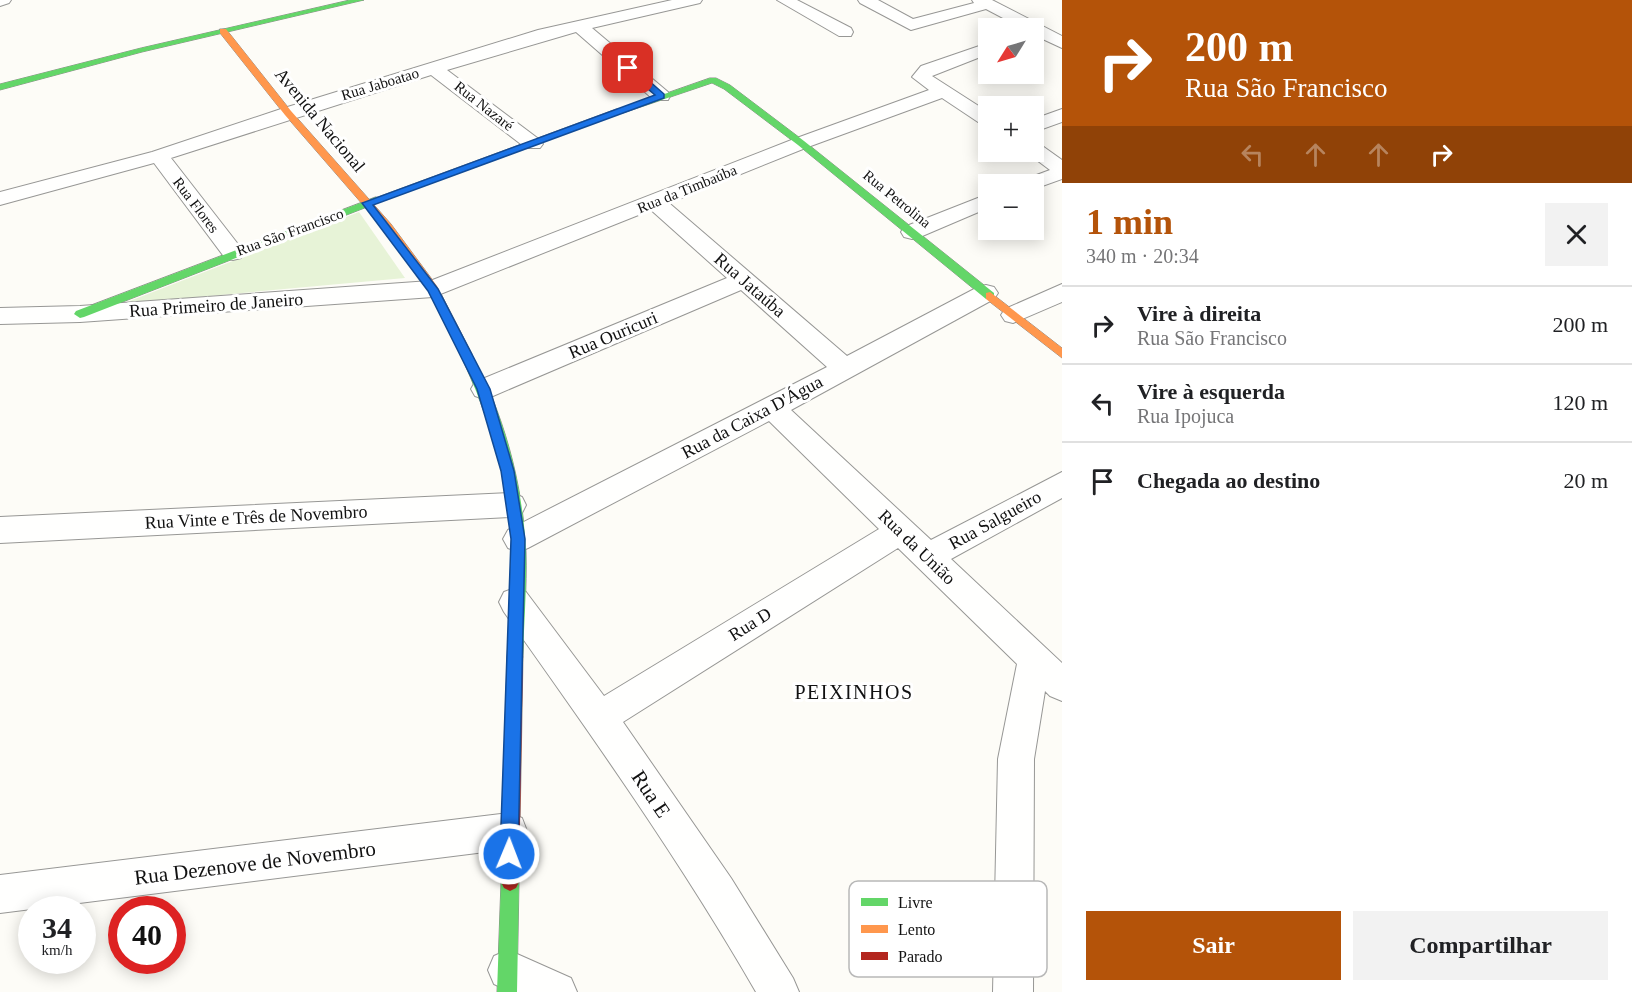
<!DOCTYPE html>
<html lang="pt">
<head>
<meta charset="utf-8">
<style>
  body { margin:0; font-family:Georgia,serif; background:#f2f2f2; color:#202124; height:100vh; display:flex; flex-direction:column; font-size:22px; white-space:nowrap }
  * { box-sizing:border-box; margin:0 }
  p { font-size:20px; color:#757577 }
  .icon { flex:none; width:33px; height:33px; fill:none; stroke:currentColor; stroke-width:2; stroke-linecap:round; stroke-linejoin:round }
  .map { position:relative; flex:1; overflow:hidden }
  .side { display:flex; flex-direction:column; background:#fff; width:570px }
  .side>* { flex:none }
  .banner { background:#b45309; color:#fff; overflow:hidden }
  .needle { width:39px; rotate:233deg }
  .controls { position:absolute; left:978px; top:18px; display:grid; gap:12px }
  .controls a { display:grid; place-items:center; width:66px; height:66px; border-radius:0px; background:#fff; box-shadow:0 3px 15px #0003; font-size:30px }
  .speed { position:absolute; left:18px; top:896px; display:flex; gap:12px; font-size:30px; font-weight:700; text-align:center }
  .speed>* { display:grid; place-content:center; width:78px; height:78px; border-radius:50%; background:#fff; box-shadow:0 3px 15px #0003; line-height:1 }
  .speed small { font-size:15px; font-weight:400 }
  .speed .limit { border:9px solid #d22; background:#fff; color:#111 }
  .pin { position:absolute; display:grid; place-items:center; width:51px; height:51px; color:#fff; margin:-26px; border-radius:12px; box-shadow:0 3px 9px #0006 }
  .me { position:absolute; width:66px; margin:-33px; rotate:1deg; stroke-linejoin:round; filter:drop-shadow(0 0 4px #0008) }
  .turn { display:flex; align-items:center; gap:21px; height:126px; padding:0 24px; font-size:27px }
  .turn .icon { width:78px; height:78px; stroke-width:2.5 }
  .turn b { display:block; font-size:42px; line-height:51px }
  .lanes { display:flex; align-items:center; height:57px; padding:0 24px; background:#0003; justify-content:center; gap:30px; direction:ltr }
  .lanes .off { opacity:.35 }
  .round { display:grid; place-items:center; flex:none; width:63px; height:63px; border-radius:0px; background:#f2f2f2 }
  .overview { display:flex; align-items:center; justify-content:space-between; height:102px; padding:0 24px }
  h1 { font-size:36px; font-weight:600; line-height:45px; color:#b45309 }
  .cta { display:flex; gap:12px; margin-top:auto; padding:12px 24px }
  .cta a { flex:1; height:69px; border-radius:0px; background:#b45309; color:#fff; font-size:24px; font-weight:600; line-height:69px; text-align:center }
  .cta a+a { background:#f2f2f2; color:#202124 }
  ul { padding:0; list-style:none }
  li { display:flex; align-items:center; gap:18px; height:78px; padding:0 24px; border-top:2px solid #e0e0e0 }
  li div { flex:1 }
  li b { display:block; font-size:22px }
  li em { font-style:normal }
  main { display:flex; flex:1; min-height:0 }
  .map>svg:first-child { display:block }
  .green { fill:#e7f3d7 }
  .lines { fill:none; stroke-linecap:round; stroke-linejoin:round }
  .street-casing { stroke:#979795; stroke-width:2 }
  .fast-casing { stroke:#8e8d8b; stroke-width:1 }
  .slow-casing { stroke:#8e8d8b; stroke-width:1 }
  .jam-casing { stroke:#8e8d8b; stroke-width:1 }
  .street { fill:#fffffe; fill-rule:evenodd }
  .fast { fill:#63d668; fill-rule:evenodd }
  .slow { fill:#ff974d; fill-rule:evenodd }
  .jam { fill:#b3261e; fill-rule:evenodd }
  .route { fill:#1a73e8; stroke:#114b97; stroke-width:1.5 }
  .labels { text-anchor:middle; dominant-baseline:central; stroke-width:6; stroke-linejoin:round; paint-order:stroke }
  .far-street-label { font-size:15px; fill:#111; stroke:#fff }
  .street-label { font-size:18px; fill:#111; stroke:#fff }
  .neighbourhood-label { font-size:20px; letter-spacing:1.5px; fill:#111; stroke:#fff }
  .near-street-label { font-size:21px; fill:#111; stroke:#fff }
  .key { fill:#fff; stroke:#b8b8b8; stroke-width:1.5 }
  .key-label { font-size:16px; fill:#111 }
</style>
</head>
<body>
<main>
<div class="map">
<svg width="1062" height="992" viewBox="0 0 1062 992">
  <rect width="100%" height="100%" fill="#fdfcf7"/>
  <path class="green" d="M359,212L405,278L122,304Z"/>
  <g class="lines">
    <defs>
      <path id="street" d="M0,0H11L9,3L0,6Z
        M672,0H702L700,3L592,28L668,92L670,96L668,100H654L576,32L447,70L540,140L543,144L540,148H526L431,75L171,158L241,248L244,253L241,258L233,260L225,258L154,163L0,205V192L152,152L281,109L538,30Z
        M777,0H797L851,28L853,32L851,36H839Z
        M858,0H878L913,19L974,3L972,0H992L1062,36V48L1034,35V28H1022L986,9L911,30L860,3Z
        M988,43V54L932,76L988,112V126L981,124L942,98L808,147L669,203L847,356L978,287L986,285L994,287L998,293L994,299L791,410L931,540L1062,472V498L951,559L1062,663V701L1050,696L1045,691L1034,759L1033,992H993L998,759L1017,664L898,548L623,722L731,878L793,978L799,992H756C680,860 592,736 504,612L499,602L504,592L515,588L526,592L604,696L879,529L769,421L528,548L518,552L508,548L503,539L508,530L827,367L741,290L493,396L484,399L475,396L471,389L475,382L727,278L651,210L433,297L80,322L0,324V308L80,306L430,281L794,139L929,90L912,77L921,66Z
        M1062,109V122L1034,132V119Z
        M1034,143L1041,145L1062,160V179L1034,189V184H1020L1023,180L1050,170L1026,152H1034Z
        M988,194V208L920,237L912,239L904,237L901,232L904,227Z
        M1062,284V302L1013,323L1005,321L1001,315L1005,309Z
        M512,493L522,497L526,505L522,513L512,517L0,543V517Z
        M509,813L522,818L527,831L522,844L509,849L0,913V875Z
        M508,950L571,978L577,992H511L494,984L488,970L494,956Z"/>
      <path id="fast" d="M350,0H364L142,52L0,90V84L141,48Z
        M710,78H716L730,85L804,141L994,293V299H986L798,145L724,89L712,83L623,113L616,111Z
        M376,197L380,198V202L84,317L80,318L74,314L76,311Z
        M466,350L470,351C503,411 523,483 526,552C527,587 524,622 523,657L520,662L515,664L510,662L507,657C509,622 513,587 512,552C510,483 489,416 460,354Z
        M510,873L516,876L519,882L517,992H497L501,882L504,876Z"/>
      <path id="slow" d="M220,29H226L291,111L391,224L437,286L472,354L470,357H462L428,290L383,228L285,115L220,33Z
        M990,292L1062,348V358L986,299V293Z"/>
      <path id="jam" d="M617,109L624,111L380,202H372L371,200Z
        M515,650L520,652L523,657L519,882L516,888L510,891L504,888L501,882L507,657L510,652Z"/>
    </defs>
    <use href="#street" class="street-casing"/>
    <use href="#fast" class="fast-casing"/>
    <use href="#slow" class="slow-casing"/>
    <use href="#jam" class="jam-casing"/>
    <use href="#street" class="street"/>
    <use href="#fast" class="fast"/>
    <use href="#slow" class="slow"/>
    <use href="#jam" class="jam"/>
  </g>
  <path class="route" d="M625,66H632L664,94V98L373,205L438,289L490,389L514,471L525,539L518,854L516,861L509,863L503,861L500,854L511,539L501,471L477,389L428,291L362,203L655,95L625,70Z"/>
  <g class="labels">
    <g class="far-street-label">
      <text transform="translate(380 84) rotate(-17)">Rua Jaboatao</text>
      <text transform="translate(484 106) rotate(38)">Rua Nazaré</text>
      <text transform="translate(687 189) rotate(-22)">Rua da Timbaúba</text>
      <text transform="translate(897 199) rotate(39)">Rua Petrolina</text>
      <text transform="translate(196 205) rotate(53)">Rua Flores</text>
      <text transform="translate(290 232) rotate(-20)">Rua São Francisco</text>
    </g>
    <g class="street-label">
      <text transform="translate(320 120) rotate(50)">Avenida Nacional</text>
      <text transform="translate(750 285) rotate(41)">Rua Jataúba</text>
      <text transform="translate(216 305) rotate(-4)">Rua Primeiro de Janeiro</text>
      <text transform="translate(613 335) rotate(-23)">Rua Ouricuri</text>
      <text transform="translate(752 417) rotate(-28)">Rua da Caixa D'Água</text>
      <text transform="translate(256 517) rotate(-3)">Rua Vinte e Três de Novembro</text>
      <text transform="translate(995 520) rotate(-29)">Rua Salgueiro</text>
      <text transform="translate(917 547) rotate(44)">Rua da União</text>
      <text transform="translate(750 624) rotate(-32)">Rua D</text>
    </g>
    <g class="neighbourhood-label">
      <text x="854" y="692">PEIXINHOS</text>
    </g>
    <g class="near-street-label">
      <text transform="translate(651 794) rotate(56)">Rua E</text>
      <text transform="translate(255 863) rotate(-7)">Rua Dezenove de Novembro</text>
    </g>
  </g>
  <rect x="849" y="881" width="198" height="96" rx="9" class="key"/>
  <rect x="861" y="898" width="27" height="8" fill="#63d668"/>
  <rect x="861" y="925" width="27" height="8" fill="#ff974d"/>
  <rect x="861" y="952" width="27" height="8" fill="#b3261e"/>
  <g class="key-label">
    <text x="898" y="908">Livre</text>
    <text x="898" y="935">Lento</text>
    <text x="898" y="962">Parado</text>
  </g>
</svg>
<div class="controls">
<a><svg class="needle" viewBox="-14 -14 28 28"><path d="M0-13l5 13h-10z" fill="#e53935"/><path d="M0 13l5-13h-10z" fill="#757577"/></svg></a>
<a>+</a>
<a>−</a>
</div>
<div class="speed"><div>34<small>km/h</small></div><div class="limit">40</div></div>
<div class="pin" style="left:628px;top:68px;background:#d93025"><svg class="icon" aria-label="arrive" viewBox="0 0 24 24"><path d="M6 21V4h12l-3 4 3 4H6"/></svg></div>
<svg class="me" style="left:509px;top:854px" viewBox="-20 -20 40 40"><circle r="17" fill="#1a73e8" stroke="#fff" stroke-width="3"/><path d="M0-11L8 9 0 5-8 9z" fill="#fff"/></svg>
</div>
<section class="side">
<div class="banner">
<div class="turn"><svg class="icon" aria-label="right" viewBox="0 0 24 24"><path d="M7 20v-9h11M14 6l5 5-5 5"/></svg><div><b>200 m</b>Rua São Francisco</div></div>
<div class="lanes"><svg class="icon off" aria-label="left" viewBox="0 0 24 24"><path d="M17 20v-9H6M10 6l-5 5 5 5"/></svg><svg class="icon off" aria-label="ahead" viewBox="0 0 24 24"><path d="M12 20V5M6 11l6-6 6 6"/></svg><svg class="icon off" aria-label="ahead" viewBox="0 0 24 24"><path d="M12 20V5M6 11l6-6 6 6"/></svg><svg class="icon" aria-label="right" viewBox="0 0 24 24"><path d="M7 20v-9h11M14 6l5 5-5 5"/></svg></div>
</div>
<div class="overview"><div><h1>1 min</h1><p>340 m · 20:34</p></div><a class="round"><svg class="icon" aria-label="close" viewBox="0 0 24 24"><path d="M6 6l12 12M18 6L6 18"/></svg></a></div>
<ul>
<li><svg class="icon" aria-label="right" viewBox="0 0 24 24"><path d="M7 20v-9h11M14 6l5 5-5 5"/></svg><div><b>Vire à direita</b><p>Rua São Francisco</p></div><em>200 m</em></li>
<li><svg class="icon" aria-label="left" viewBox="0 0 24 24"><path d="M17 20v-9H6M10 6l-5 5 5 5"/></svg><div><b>Vire à esquerda</b><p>Rua Ipojuca</p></div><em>120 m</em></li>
<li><svg class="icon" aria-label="arrive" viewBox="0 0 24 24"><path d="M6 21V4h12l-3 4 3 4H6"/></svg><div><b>Chegada ao destino</b></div><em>20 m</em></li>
</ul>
<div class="cta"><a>Sair</a><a>Compartilhar</a></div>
</section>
</main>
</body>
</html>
